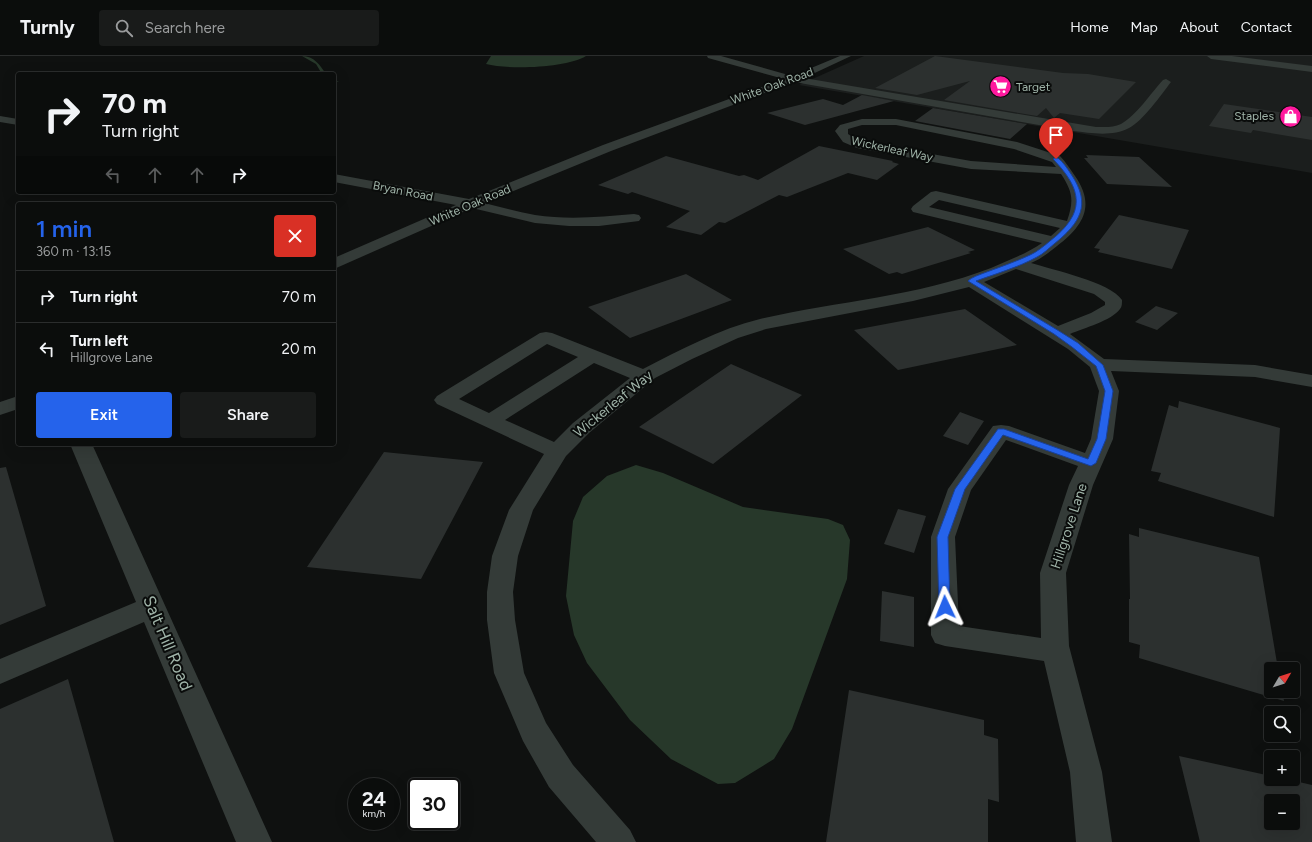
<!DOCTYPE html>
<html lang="en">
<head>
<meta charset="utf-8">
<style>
  body { margin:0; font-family:Figtree,sans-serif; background:#191b1a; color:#f1f3f6; height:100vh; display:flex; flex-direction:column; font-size:15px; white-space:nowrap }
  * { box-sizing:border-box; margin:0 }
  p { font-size:13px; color:#9a9c9d }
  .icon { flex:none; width:22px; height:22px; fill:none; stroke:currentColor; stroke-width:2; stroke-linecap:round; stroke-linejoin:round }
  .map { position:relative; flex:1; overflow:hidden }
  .drawer { position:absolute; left:16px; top:146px; width:320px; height:244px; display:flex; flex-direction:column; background:#0b0d0c; border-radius:4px; box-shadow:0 4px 16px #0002,0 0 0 1px #2b2d2d }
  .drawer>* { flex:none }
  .guide { position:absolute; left:16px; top:16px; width:320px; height:122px; border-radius:4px; box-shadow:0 4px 16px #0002,0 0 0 1px #2b2d2d; background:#0b0d0c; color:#f1f3f6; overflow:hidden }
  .needle { width:26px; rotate:51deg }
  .tools { position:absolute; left:1264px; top:606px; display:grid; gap:8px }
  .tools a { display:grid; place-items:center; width:36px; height:36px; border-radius:4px; background:#0b0d0c; box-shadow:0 4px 16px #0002,0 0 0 1px #2b2d2d; font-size:20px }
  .speed { position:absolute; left:348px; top:722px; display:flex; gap:8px; font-size:20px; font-weight:700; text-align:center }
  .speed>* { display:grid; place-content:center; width:52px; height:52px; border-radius:50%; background:#0b0d0c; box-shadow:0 4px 16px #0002,0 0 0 1px #2b2d2d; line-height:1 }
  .speed small { font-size:10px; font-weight:400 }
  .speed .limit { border:2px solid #111; border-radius:6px; background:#fff; color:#111 }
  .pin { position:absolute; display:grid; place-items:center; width:34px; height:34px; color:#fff; margin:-41px -17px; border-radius:50% 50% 50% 0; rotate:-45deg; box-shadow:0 0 4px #0007 }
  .pin .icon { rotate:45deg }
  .me { position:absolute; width:44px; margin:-22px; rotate:358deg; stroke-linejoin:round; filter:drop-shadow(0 0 3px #0008) }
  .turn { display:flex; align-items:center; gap:14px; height:84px; padding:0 20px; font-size:18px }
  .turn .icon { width:52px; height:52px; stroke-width:2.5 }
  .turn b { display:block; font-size:28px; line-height:34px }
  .lanes { display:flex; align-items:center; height:38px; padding:0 20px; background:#0003; justify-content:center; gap:20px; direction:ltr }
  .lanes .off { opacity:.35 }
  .round { display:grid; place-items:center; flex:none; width:42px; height:42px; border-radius:4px; background:#191b1a }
  .head { display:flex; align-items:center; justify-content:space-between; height:68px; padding:0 20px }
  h1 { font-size:24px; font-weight:600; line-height:30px; color:#2563eb }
  .cta { display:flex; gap:8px; margin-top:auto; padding:8px 20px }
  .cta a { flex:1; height:46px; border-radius:4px; background:#2563eb; color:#fff; font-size:16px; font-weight:600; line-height:46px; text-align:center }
  .cta a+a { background:#191b1a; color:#f1f3f6 }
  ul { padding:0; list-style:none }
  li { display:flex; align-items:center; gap:12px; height:52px; padding:0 20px; border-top:1px solid #2b2d2d }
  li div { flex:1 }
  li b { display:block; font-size:15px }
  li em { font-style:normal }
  header { display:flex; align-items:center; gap:24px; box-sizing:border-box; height:56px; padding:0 20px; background:#0b0d0c; border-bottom:1px solid #2b2d2d }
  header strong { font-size:19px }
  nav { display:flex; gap:22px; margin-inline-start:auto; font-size:14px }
  .search { width:280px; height:36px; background:#191b1a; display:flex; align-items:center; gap:10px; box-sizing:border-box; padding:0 14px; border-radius:4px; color:#9a9c9d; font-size:15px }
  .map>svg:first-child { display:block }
  .built { fill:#1b1e1d }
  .water { fill:#27382a }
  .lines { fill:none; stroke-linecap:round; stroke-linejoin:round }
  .stream { fill:#27382a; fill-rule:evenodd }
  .building { fill:#2c302f; fill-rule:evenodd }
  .minor { fill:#343b38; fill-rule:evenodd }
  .route { fill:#2563eb; stroke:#184099 }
  .labels { text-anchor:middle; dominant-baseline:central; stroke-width:4; stroke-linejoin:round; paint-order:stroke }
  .far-street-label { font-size:12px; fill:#9fb3a8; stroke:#0a0c0b }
  .far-poi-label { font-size:12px; fill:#9fb3a8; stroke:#0a0c0b; text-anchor:start }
  .street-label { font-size:14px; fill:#9fb3a8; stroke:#0a0c0b }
  .near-street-label { font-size:17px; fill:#9fb3a8; stroke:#0a0c0b }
</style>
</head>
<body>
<header>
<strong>Turnly</strong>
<div class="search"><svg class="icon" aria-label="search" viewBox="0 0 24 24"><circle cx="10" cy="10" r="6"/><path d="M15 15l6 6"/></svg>Search here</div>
<nav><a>Home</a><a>Map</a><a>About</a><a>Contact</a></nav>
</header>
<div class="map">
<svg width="1312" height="786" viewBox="0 0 1312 786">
  <rect width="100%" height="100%" fill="#0f1110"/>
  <path class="built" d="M864,0H1312V117L799,29Z"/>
  <path class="water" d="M491,0H586C566,12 509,14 486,8Z
    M636,409L663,417L743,451L828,463L843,469L850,484L847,523L792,673L774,703L735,727L718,728L671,703L630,664L587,607L574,579L566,540L573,465L583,441L607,420Z"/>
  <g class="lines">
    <path class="stream" d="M302,0C314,0 320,9 326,18H322L316,8Z
      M334,24L339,26H334Z"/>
  </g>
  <path class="building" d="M935,0L1063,17L1088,18L1136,26L1099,63L1060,57L1054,62L1046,52L1037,60L944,44L970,25L917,39L875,32Z
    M862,39L894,45L805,69L767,57L823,43L843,49Z
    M1224,48L1312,61V84L1253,74L1251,77L1209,70Z
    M933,52L1027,68L1010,83L915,65Z
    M819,90L893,105L892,106L899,108L877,124L848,117L787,141L779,139L725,167L719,166L701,179L666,171L690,155L632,136L628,138L598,129L666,100L739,120L744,119L758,124Z
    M1086,99L1139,101L1172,131L1107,128L1084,102H1088Z
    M1119,159L1189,174L1172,213L1098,196L1100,193L1094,192Z
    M928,171L975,194L968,196L971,197L902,218L897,216L889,218L843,193Z
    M686,218L732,244L630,282L588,251Z
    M1156,250L1178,257L1157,274L1135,266Z
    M965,253L1017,289L898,314L854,274Z
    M731,308L802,339L713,408L639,371Z
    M1179,345L1280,372L1274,461L1158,425L1161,417L1151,415L1169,349L1178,352Z
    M960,356L984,365L968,389L943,380Z
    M384,396L483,406L421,523L307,511Z
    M6,411L46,550L0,569V412Z
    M898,453L926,460L914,497L884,488Z
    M1139,472L1259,501L1278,613H1271V635H1282L1284,645L1139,602L1140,589L1129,586V543H1130L1129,478L1139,481Z
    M882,535L914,541V591L880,585Z
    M68,623L114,786H0V653Z
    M849,634L984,664V679L998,683L999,746L988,743V786H826Z
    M1179,700L1271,720V723H1286L1312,729V786H1200ZM1271,745H1293V767H1271Z"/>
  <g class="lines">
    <path class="minor" d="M707,0H721L792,20L840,0H851L804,22L1096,71C1104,71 1113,72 1121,68C1136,60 1151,37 1163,24L1166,23L1171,26C1161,39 1143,65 1129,72C1112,81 1091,77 1073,75L794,26L611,95L484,147C501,151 518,156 535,159C568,164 601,161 634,158L639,159L641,162L639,165L599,170H569L535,167L472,152L334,213V202L456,149L334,126V118L469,143L603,89L784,23L708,2Z
      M1207,0H1232L1312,10V16L1211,3Z
      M0,60L18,63V69L0,66Z
      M862,63H896L1017,86L1060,100C1066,106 1070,113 1075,120C1096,150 1083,170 1057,190C1048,197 1041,203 1031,207C1053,214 1110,226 1122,244C1122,247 1122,251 1120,253C1111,265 1084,272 1070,278L1104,303L1255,309L1312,319V331L1255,321L1111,315L1119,335L1113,383L1093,429L1066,517L1069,590L1102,716L1112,786H1076L1070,716L1044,605L945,590L935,587L931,579V481L948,433L993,370L1001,369L1009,370L1085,397L1091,383L1099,335L1090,311L1068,293L969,231L913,245L766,273L738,282L692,303L655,322L589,377L566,400L533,454L518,500L513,536L515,564L524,617L546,667L573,709L630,774L636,786H596L549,731L523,685L494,617L487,564V536L492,500L509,454L544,398L437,348L434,344L437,340L540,277L546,276L552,277L643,313C680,294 719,273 760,263C837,245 916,241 991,212C1009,204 1026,198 1042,187L913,156L911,153L913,150L931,136L936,135L1067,165C1074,145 1073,136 1061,118L971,113L857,92L843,86L835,75L840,69ZM862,69H896L1014,93L1052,106L1056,111L971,105L859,85L848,78V73ZM939,144L1060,172L1051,180L929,151ZM1016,213L1094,238L1105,246V249L1091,257L1058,270L984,226ZM547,288L578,301L489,357L459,343ZM594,307L630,322L573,367L554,386L505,364ZM1006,384L1078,410L1069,429L1040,517L1041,582L959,570L955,481L971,434Z
      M18,340V353L0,359V346Z
      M70,388H92L272,786H236L144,566L0,628V603L136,546Z"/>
  </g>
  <path class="route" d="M1054,102H1058C1063,106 1067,112 1071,118C1092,149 1080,167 1054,188C1048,193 1043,198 1037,201C1019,211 995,218 976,225L1059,275L1078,287L1103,309L1113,335L1106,383L1096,407L1091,410L1003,379L965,433L948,481L950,551L949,554L945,556L941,554L939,551L937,481L955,433L998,373H1004L1088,403L1097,383L1105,335L1096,310L1072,291L1054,278L968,225C972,221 979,219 984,217C1000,211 1015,206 1030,199C1037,196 1044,190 1050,185C1086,157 1083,134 1053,103Z"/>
  <defs>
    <symbol id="supermarket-disc" viewBox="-11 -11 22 22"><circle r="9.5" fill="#ff199e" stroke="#0a0c0b"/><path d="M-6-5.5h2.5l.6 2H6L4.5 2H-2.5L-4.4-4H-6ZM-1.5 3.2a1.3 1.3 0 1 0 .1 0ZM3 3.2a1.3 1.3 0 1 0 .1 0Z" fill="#fff"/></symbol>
    <symbol id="shop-disc" viewBox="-11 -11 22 22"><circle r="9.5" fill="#ff199e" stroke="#0a0c0b"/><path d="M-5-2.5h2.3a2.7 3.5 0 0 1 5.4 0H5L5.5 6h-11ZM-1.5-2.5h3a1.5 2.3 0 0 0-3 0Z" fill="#fff"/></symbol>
  </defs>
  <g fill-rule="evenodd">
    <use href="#supermarket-disc" x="988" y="18" width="25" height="25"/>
    <use href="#shop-disc" x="1278" y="48" width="25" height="25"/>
  </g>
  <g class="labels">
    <g class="far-street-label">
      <text transform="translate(772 30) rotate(-20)">White Oak Road</text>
      <text transform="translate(892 93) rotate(12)">Wickerleaf Way</text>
      <text transform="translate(403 135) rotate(11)">Bryan Road</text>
      <text transform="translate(470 149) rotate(-23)">White Oak Road</text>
    </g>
    <g class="far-poi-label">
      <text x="1016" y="31">Target</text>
      <text x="1274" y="60" text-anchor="end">Staples</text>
    </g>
    <g class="street-label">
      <text transform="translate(613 348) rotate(-39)">Wickerleaf Way</text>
      <text transform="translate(1069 470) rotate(-72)">Hillgrove Lane</text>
    </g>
    <g class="near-street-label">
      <text transform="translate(168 587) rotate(67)">Salt Hill Road</text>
    </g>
  </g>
</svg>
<div class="tools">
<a><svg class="needle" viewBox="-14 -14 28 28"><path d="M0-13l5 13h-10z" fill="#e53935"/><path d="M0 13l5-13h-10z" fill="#9a9c9d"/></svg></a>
<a><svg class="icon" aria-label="search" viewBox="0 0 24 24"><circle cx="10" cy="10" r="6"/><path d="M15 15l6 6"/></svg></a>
<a>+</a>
<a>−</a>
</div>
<div class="speed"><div>24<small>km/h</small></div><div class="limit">30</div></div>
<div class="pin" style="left:1056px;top:103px;background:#d93025"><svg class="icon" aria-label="arrive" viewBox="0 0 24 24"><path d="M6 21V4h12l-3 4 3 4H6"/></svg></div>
<svg class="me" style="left:945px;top:551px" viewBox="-20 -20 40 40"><path d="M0-17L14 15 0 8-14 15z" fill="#2563eb" stroke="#fff" stroke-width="4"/></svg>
<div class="guide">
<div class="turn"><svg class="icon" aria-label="right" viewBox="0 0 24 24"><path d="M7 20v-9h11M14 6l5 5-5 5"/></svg><div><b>70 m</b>Turn right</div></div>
<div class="lanes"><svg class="icon off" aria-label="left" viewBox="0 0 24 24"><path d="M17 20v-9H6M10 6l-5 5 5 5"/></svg><svg class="icon off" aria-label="ahead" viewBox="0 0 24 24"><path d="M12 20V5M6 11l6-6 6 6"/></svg><svg class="icon off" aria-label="ahead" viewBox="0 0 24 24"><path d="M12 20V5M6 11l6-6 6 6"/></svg><svg class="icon" aria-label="right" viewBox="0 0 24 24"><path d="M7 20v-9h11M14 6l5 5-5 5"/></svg></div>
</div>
<section class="drawer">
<div class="head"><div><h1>1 min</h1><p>360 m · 13:15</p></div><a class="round" style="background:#d93025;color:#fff"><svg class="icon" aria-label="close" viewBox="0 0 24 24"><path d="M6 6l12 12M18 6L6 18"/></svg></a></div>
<ul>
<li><svg class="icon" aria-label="right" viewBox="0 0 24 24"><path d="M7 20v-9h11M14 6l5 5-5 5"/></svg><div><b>Turn right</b></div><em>70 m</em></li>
<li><svg class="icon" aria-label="left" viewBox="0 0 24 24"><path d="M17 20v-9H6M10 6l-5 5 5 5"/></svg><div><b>Turn left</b><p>Hillgrove Lane</p></div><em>20 m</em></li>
</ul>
<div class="cta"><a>Exit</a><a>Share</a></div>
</section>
</div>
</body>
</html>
